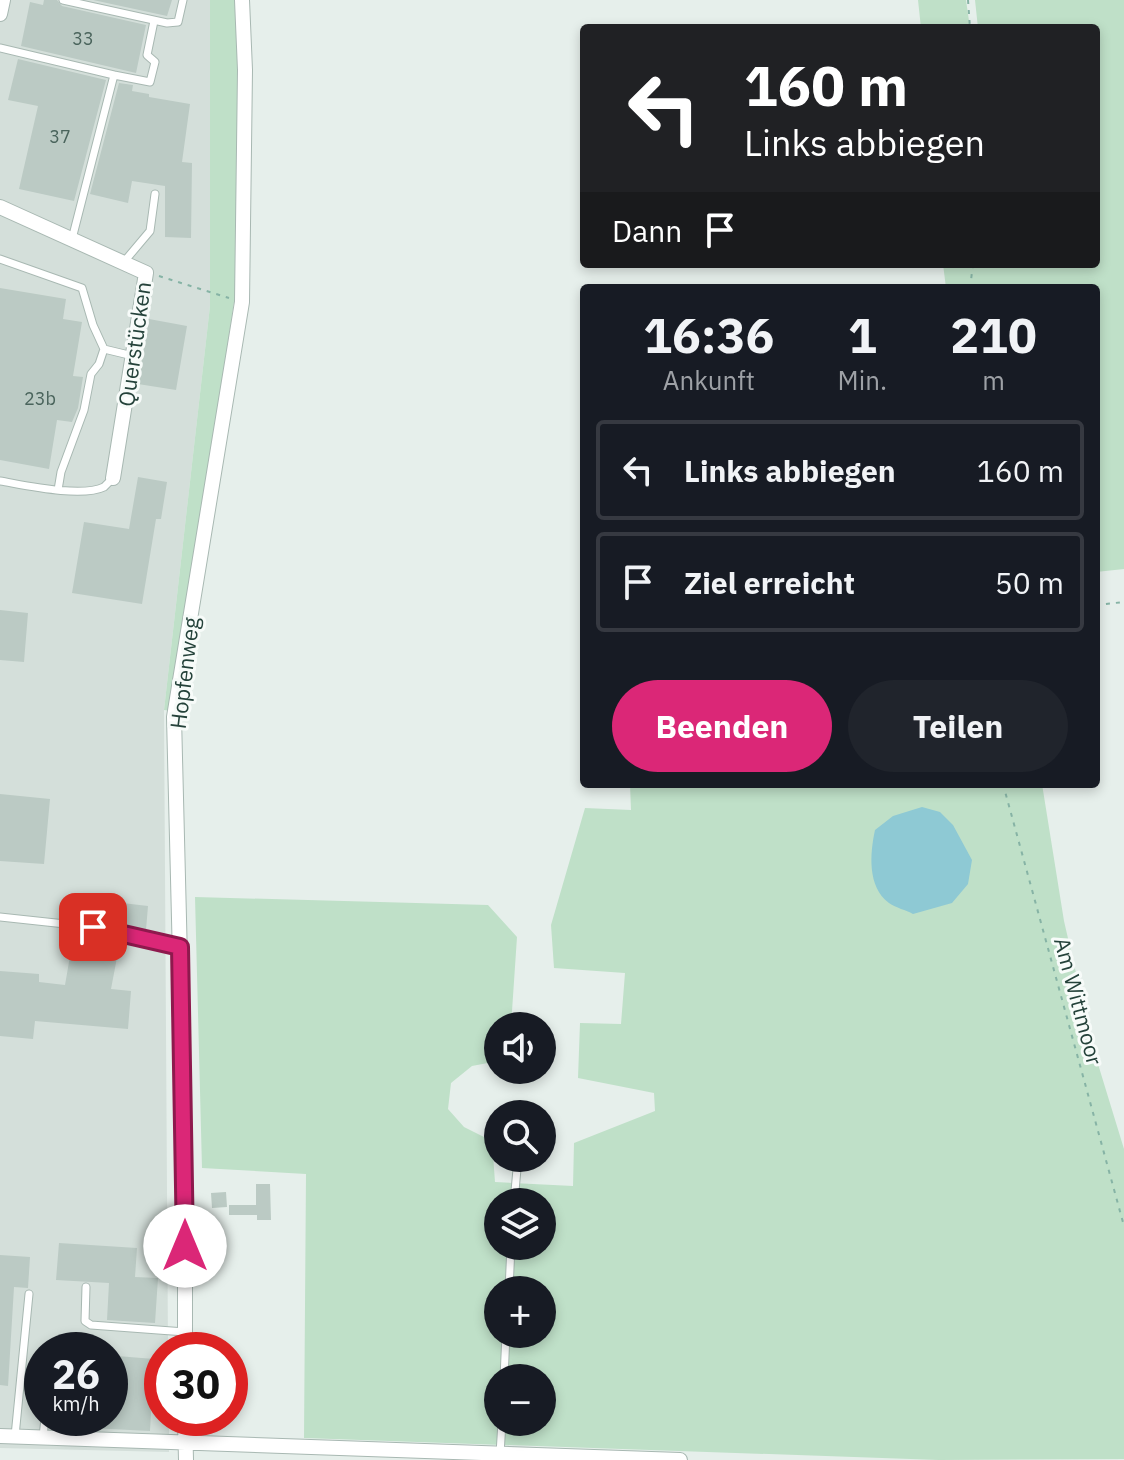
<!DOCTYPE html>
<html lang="de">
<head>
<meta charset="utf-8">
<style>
  body { margin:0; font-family:"IBM Plex Sans",sans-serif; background:#20242c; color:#f1f3f6; height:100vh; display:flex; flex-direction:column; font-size:30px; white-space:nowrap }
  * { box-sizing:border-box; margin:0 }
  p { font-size:26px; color:#9ea1a6 }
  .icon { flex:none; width:44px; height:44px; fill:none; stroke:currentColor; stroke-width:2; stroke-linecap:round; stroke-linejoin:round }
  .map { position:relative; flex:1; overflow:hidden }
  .sheet { position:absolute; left:580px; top:284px; width:520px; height:504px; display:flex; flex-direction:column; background:#171b24; border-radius:8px; box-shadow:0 4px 12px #0003 }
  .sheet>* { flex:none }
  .guide { position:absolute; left:580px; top:24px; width:520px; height:244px; border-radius:8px; box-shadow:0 4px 12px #0003; background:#202124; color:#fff; overflow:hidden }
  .buttons { position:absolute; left:484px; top:1012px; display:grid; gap:16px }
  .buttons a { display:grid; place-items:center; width:72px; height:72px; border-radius:50%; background:#171b24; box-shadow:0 4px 12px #0003; font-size:40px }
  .speed { position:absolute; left:24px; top:1332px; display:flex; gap:16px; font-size:40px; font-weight:700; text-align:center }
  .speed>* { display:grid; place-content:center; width:104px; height:104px; border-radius:50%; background:#171b24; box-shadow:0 4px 12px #0003; line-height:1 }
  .speed small { font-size:20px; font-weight:400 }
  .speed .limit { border:12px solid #d22; background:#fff; color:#111 }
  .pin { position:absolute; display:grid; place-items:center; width:68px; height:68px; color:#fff; margin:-34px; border-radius:16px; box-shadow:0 4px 12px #0006 }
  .me { position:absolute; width:88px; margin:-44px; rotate:0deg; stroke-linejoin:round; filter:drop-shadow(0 0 6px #0008) }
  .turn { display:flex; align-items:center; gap:28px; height:168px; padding:0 32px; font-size:36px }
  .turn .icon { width:104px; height:104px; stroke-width:2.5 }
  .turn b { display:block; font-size:56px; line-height:68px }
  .then { display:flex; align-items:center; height:76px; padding:0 32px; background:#0003; gap:16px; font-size:30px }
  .eta { display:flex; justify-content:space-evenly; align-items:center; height:136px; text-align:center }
  .eta b { font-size:48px; font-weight:800; line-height:56px }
  .button { display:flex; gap:16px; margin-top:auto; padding:16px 32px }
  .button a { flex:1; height:92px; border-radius:48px; background:#db2777; color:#fff; font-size:32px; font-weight:800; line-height:92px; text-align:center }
  .button a+a { background:#20242c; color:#f1f3f6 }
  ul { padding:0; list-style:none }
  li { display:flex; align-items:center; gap:24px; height:100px; margin:0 16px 12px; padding:0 16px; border:4px solid #363941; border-radius:8px }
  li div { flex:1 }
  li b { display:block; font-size:30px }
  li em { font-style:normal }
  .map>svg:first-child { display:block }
  .built { fill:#d4dfda; fill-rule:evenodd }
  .green { fill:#bfe0c8; fill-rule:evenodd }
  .water { fill:#8ec9d4 }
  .building { fill:#bbcac4 }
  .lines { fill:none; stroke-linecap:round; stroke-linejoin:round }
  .lane-casing { stroke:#a8b8b2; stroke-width:9 }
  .street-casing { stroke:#a8b8b2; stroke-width:16 }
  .path { stroke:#86b3a5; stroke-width:2; stroke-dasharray:4 6; stroke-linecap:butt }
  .lane { stroke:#fff; stroke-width:7 }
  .street { stroke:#fff; stroke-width:14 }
  .route-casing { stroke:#8e194d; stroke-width:20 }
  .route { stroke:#db2777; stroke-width:14 }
  .labels { text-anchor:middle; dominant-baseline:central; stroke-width:6; stroke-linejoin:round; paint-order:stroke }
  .number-label { font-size:18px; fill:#4a645c }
  .street-label { font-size:22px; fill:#24423a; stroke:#f7fbf9 }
</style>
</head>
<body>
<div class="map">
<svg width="1124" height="1460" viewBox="0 0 1124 1460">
  <rect width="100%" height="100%" fill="#e6efeb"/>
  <path class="built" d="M0,0H210V306L164,710L168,1350H162V1418H169V1452L0,1448ZM42,1350H110V1418H42Z"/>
  <path class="green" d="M210,0H236L238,74L236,289L172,711L164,710L210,306Z
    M918,0H966L970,28H921Z
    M975,0H1124V569L1096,572V288H946L943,264H1096V28H978Z
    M630,784H1042L1064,921L1094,1051L1124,1149V1459L939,1460L304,1438L306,1174L202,1168L195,897L488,905L517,937L511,1026H498V1061L472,1066L451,1083L448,1109L464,1127L492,1141L495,1182L573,1186L574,1143L655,1111L654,1093L578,1078L580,1023L621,1024L625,973L554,968L551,925L585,808L631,810ZM498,1202H542V1246H498ZM498,1290H542V1334H498ZM498,1378H542V1422H498Z"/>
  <path class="water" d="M922,807L940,812L953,825L972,860L968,884L952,903L913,914C906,910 896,908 889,903C867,887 870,853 875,830L893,816Z"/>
  <path class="building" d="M44,0H57L62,6L146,25L136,73L21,46L30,2L43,5Z
    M93,0H172L167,16Z
    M18,59L106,80L74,201L19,189L38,106L8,100Z
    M119,83L133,85L132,91L149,94V97L190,104L182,162L192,163L191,238L165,237V186L132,181L128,203L90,194Z
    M0,288L66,299L63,319L82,322L73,376L83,377L78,408L72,422L57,420L49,469L0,460Z
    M149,319L187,326L176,390L138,384Z
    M138,477L167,482L161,519H156L142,604L72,593L84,522L129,529Z
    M0,610L28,613L24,662L0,660Z
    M0,794L50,799L44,864L0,861Z
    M76,901L96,902L95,911L114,902L148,906L146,930L125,928L126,920L95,914L94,921L75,918Z
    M73,939L119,947L111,989L131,991L128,1029L35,1021L33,1039L0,1036V971L39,974V982L65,985Z
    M256,1184H270L271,1220H257V1215H229V1205H256Z
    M226,1192L227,1207L212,1208L211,1193Z
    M59,1243L137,1248L135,1277L158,1278L155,1323L107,1320L109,1283L56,1280Z
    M0,1255L30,1257L28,1288L14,1287L8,1386L0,1385Z
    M117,1356L154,1359L150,1431L51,1426V1418H112Z"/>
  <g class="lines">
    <defs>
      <path id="lane" d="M63,0L167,23L178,22L183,0
        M0,48L114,75L72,239
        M114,75L150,82L155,62L147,55L154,21
        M0,259L82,288L93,325L104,349L133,356
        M123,263L150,231L155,194
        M0,481C24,485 81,498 104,487C105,486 112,479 113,478
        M58,490L61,472L84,410L91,374L99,364L104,349
        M0,917L93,927L179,947
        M514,1202L518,1158
        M86,1287L85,1321L91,1325L185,1332
        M509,1290L511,1246
        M49,1350V1346L81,1347
        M504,1378L506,1334
        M15,1436L29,1294
        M43,1437L45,1418
        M500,1454L502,1422"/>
      <path id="street" d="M0,14L3,0
        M0,207L146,273L113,478
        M185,1350V1161L174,717L242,302L245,70L242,0
        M185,1418L186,1460
        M0,1436L680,1460"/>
    </defs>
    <use href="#lane" class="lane-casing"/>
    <use href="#street" class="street-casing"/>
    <path class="path" d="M968,0L970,28
      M159,276L229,298
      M970,288L973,264
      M1096,605L1124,602
      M1003,784L1124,1226"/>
    <use href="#lane" class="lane"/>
    <use href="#street" class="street"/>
  </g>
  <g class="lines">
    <defs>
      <path id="route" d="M93,927L180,947L185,1246"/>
    </defs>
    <use href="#route" class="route-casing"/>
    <use href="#route" class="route"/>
  </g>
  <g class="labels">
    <g class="number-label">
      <text x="83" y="38">33</text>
      <text x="60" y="136">37</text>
      <text x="40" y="398">23b</text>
    </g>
    <g class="street-label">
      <text transform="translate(134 344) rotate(-82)">Querstücken</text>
      <text transform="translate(184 673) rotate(-83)">Hopfenweg</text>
      <text transform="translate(1079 1001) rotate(75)">Am Wittmoor</text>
    </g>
  </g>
</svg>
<div class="buttons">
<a><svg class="icon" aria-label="sound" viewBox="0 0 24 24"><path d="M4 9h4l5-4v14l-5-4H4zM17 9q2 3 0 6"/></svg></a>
<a><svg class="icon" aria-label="search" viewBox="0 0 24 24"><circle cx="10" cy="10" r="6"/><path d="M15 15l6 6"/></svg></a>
<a><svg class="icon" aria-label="layers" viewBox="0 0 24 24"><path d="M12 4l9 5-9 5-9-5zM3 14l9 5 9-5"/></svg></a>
<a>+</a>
<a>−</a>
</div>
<div class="speed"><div>26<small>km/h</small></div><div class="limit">30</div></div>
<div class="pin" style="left:93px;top:927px;background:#d93025"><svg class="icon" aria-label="arrive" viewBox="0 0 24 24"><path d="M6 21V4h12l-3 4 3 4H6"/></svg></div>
<svg class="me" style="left:185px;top:1246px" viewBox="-20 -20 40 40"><circle r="19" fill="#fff"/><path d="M0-13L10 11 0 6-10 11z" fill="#db2777"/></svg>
<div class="guide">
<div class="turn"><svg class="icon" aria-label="left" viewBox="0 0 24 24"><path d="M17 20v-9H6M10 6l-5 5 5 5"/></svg><div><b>160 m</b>Links abbiegen</div></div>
<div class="then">Dann<svg class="icon" aria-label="arrive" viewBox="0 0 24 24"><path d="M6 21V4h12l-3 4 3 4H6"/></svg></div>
</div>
<section class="sheet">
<div class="eta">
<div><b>16:36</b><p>Ankunft</p></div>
<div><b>1</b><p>Min.</p></div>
<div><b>210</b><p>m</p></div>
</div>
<ul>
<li><svg class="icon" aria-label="left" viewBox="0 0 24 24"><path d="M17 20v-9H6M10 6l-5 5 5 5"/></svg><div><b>Links abbiegen</b></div><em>160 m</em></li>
<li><svg class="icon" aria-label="arrive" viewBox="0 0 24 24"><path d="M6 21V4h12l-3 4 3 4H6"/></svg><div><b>Ziel erreicht</b></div><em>50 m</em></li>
</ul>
<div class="button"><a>Beenden</a><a>Teilen</a></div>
</section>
</div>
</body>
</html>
